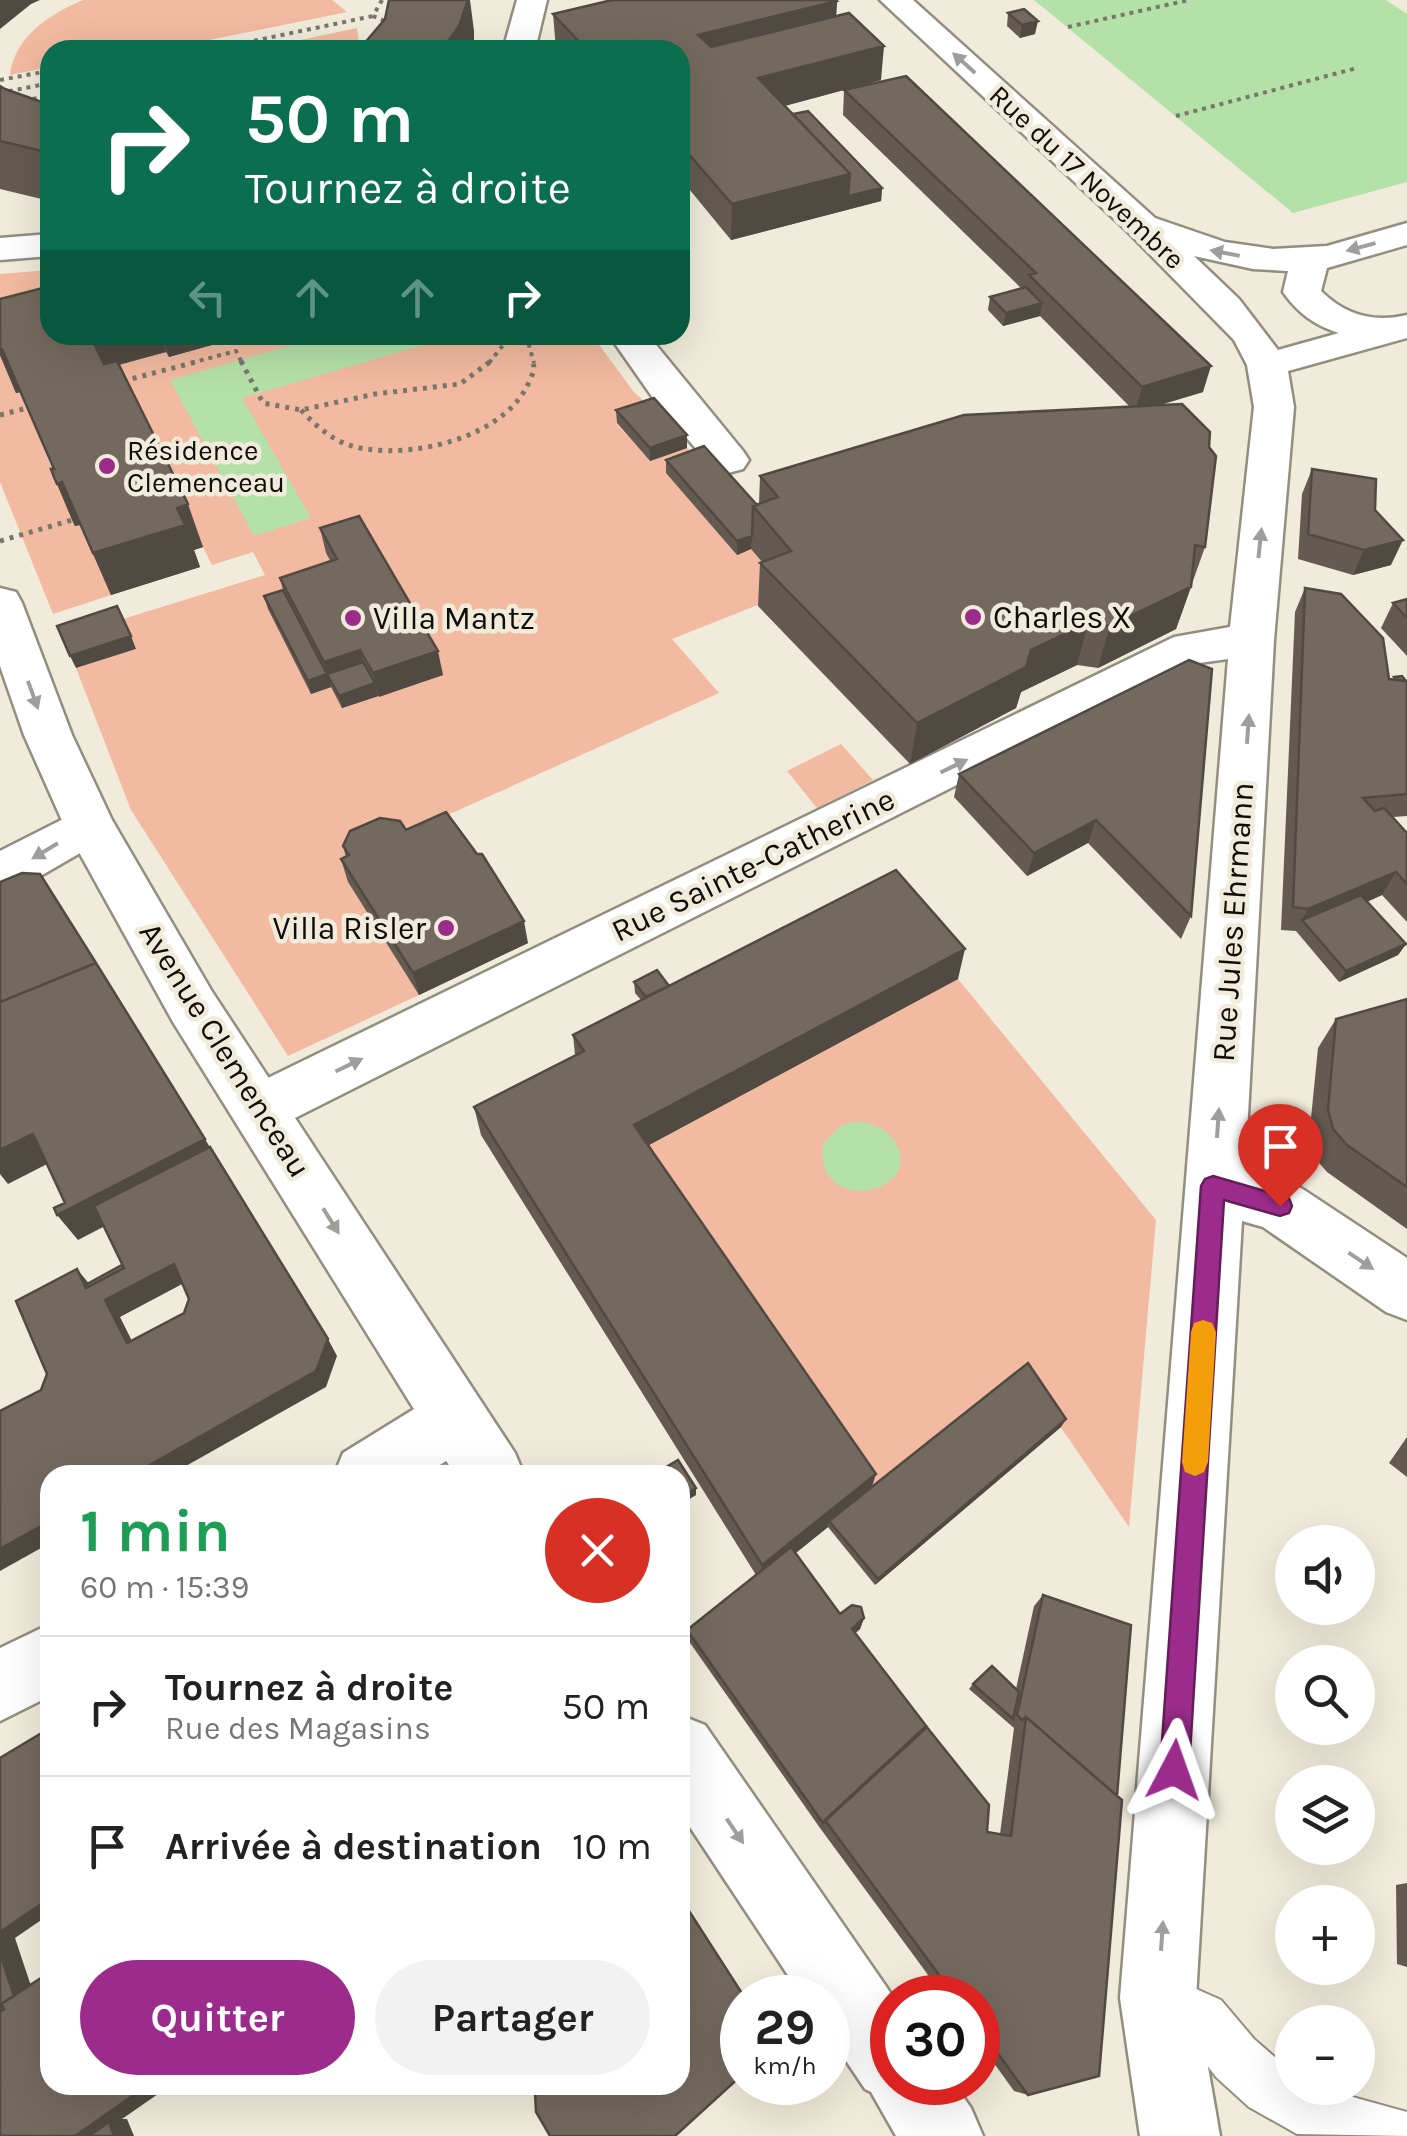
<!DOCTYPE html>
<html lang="fr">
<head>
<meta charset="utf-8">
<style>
  body { margin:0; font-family:Karla,sans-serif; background:#f2f2f2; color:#222; height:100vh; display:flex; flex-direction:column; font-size:38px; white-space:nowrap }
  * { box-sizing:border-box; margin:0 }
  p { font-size:32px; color:#767676 }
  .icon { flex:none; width:55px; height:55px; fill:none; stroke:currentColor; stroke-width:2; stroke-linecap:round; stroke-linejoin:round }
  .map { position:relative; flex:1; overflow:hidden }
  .sheet { position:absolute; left:40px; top:1465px; width:650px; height:630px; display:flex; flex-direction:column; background:#fff; border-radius:30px; box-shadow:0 10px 40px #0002 }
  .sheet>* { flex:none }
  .top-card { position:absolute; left:40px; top:40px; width:650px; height:305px; border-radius:30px; box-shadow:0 10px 40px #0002; background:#0b6e4f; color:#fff; overflow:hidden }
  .buttons { position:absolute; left:1275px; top:1525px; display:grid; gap:20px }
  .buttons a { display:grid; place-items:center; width:100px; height:100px; border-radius:50%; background:#fff; box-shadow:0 10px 40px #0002; font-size:50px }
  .speed { position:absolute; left:720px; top:1975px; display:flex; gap:20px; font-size:50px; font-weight:700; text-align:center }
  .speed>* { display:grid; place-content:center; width:130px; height:130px; border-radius:50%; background:#fff; box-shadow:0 10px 40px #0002; line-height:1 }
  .speed small { font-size:25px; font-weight:400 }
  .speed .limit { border:15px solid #d22; background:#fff; color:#111 }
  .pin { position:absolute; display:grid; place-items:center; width:85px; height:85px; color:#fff; margin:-102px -42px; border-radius:50% 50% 50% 0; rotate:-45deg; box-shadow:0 0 10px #0007 }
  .pin .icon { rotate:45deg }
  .me { position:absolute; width:110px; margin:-55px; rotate:4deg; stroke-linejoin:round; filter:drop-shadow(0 0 8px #0008) }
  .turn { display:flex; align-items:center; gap:35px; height:210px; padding:0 40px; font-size:45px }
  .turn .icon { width:130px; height:130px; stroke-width:2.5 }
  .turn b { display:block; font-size:70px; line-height:85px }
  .lanes { display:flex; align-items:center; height:95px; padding:0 40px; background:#0003; justify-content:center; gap:50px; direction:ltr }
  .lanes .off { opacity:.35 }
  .round { display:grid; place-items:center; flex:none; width:105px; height:105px; border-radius:52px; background:#f2f2f2 }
  .overview { display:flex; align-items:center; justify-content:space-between; height:170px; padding:0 40px }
  h1 { font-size:60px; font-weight:700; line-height:75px; color:#1e9e55 }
  .action { display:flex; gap:20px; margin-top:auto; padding:20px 40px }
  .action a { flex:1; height:115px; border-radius:60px; background:#9c2c8b; color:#fff; font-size:40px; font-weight:700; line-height:115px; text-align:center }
  .action a+a { background:#f2f2f2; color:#222 }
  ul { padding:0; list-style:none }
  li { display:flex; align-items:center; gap:30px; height:140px; padding:0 40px; border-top:2px solid #e0e0e0 }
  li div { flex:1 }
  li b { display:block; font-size:38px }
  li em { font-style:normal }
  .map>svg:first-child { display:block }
  .green { fill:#f2baa0 }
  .water { fill:#b4e1a8 }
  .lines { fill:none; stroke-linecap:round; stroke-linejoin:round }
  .service-casing { stroke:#938e7f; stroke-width:4 }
  .minor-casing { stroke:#938e7f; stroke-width:5 }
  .tertiary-casing { stroke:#938e7f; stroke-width:5 }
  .path-far1 { stroke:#79766b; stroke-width:4; stroke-dasharray:4 5; stroke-linecap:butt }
  .path { stroke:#79766b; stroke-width:5; stroke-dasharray:4 6; stroke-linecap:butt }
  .service { fill:#fff; fill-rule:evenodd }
  .minor { fill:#fff; fill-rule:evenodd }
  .tertiary { fill:#fff; fill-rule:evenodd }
  .wall { fill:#645a51 }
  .shaded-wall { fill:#514a42 }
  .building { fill:#74695e; stroke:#514a42; stroke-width:2.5; fill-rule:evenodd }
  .oneway { fill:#9f9e9c }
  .route { fill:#9c2c8b; stroke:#651d5a; stroke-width:2.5 }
  .slow { fill:#f59e0b }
  .poi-dot { fill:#9c2c8b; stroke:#f0ebda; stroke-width:4 }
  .labels { text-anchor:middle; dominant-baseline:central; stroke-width:9; stroke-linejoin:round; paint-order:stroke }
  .far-street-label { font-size:28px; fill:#0f0d08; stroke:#f0ebda }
  .far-poi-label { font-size:28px; fill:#0f0d08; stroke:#f0ebda; text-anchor:start }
  .poi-label { font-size:32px; fill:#0f0d08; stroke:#f0ebda; text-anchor:start }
  .street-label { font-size:32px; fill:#0f0d08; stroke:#f0ebda }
</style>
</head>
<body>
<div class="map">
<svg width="1407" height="2136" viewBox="0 0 1407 2136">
  <rect width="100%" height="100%" fill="#f0ebda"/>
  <path class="green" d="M83,0H332L347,12L160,50H50V67L10,75C14,37 50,14 83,0Z
    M357,28L360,50H253Z
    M50,270V313L0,347V274Z
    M248,335H592L633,391L655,412L617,424L650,461L687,448L699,461L736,554L751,549L788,593L672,639L719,693L441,818L348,882L419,995L288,1056L131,810L76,668L136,649L123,619L265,575L253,552L212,565L132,405L101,369L166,352L170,357Z
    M0,354L16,393L21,392L75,526L80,525L111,595L53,614L0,482Z
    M841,744L873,780L817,808L787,771Z
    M958,979L1156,1220L1129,1527L1023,1372L873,1495L636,1152Z"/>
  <path class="water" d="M1034,0H1386L1407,14V182L1293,213Z
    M327,335H457L242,398L311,518L254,536L170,380Z
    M853,1122C870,1122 886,1127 895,1142C927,1194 813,1218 823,1144L840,1126Z"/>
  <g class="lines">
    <defs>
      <path id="service" d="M1158,1972L1221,2000L1254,2039L1292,2072V2088H1320L1407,2112V2136L1297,2134L1249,2107L1216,2077L1185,2036L1140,2016L1132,1998L1140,1980Z"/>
      <path id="minor" d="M517,0H547L535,50H503Z
        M880,0H913L1155,218L1225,242L1273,249L1327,246L1407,223V245L1327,268L1321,291C1345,315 1374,323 1407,315V338L1288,371L1294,407L1274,640L1245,1170L1301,1188L1407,1258V1320L1386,1312L1263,1227L1242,1221L1196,1998L1220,2136H1140L1120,1998L1228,659L1199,663L281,1125L261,1132L241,1125L233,1108L241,1091L1174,637L1230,627L1254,407L1247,365L1234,340L1127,231ZM1194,256L1253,269L1288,271L1283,292C1298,313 1314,325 1339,333L1278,350L1239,299Z
        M50,234V256L0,260V238Z
        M609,335H648L743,451L749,460L743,469L728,473L713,469L653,398Z
        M89,806L106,812L114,825L106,838L18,889L0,895V851Z
        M454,1389L476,1398L485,1420L476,1442L424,1475H334L343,1453L432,1398Z
        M50,1624V1696L0,1721V1648Z"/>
      <path id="tertiary" d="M0,588L16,592L22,603L72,735L112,820L211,990L515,1453L524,1475H455L173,1022L64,825L24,735L0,666Z
        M680,1715L705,1725L894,1998L892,2082H953L971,2108L983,2136H896L871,2092L865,2089L828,2034V1998H803L680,1812Z"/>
    </defs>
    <use href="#service" class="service-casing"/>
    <use href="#minor" class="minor-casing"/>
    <use href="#tertiary" class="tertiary-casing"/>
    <path class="path-far1" d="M382,0L373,16L390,23
      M1068,27L1189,0
      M210,50L373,16
      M0,80L48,71L50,76
      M0,93L50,83
      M24,101L50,95
      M1176,116L1357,68
      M526,335L534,363
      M191,363L236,351L242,363
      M489,363L511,335"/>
    <path class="path" d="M241,361L263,403L301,410L375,394L460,384L491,361
      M123,381L200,361
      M301,410C320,430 337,445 366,449C419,457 506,436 529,382C533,373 535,370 533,361
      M0,415L27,408
      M0,541L72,520"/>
    <use href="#service" class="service"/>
    <use href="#minor" class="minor"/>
    <use href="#tertiary" class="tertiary"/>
  </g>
  <path class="wall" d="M837,1L836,16L881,80L785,106L793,114L882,188L881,201L731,240L680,178V50H557L556,49L553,14Z
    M1008,13L1035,34L1020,38L1007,26Z
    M0,86L5,89L50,105V201L0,189Z
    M844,90L1203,392L1157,406L1209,447L1205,547L1176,629L1098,668L1077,665L1021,692L1016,708L910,764L758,606L760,563L762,562L751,549L737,555L666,473V460L757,505L759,504L760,476L1130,407L1040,316L1003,326L988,310L990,297L1021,288L843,115Z
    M0,299L50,335H248L169,357L166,352L119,365L203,547L194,550L200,567L111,595L80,525L75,526L72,520L51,469H54L21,392L16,393L0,355Z
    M616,410L687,448L650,461L617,423Z
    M1312,469L1375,510L1391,565L1353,575L1298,559L1302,494Z
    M320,528L443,675L342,708L331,687L311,694L268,609L264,596L283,590L280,578L331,562L326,553Z
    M1305,588L1389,679L1393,680L1394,677L1407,681V816L1393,817L1407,833V922L1382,895L1367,902L1406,944L1398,955L1339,982L1296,931L1281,930L1295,612Z
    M1407,599V656L1381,628L1393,603Z
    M1189,660L1191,916L1181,939L1088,843L1027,876L954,797L959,774Z
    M406,830L528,943L419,995L348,882L341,859L346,857L343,846Z
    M958,979L649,1145L872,1487L1066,1419L1061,1427L875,1585L828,1527L796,1553L840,1614L864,1618L860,1629L855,1633L987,1832L1000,1834L1014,1728L969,1689L973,1684L1016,1689L1034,1606L1043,1595L1028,2095L1014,2091L978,2041V1998H945L820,1828L688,1640L687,1630L756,1575L481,1135L474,1107L575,1055L573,1035L641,1000L635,993L634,982L669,986Z
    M1407,999V1229L1327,1172L1313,1156L1309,1138L1318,1048L1336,1019Z
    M1407,1437V1477L1389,1463Z
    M1407,1883V1967L1397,1964L1396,1885Z"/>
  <path class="shaded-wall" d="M0,0H40L31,4L0,29Z
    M468,0H470L474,31V50H442Z
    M837,1L835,36L698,70V35Z
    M1038,21L1035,34L1020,38L1022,25Z
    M884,46L881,80L757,113L758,78Z
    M850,174L882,188L881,201L731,240L732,204Z
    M1042,303L1040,316L1003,326L1006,313Z
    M88,335H161L166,352L101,369Z
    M162,335H248L169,357Z
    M0,349H2L21,392L16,393L0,355Z
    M1211,366L1203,392L1135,412L1142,387Z
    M687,435V448L650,461V448Z
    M62,482L80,525L75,526L57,484Z
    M188,504L203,547L194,550L200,567L111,595L93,553L177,508Z
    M752,536L751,549L737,555V541Z
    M1403,540L1391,565L1353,575L1364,550Z
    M1191,587L1176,629L1098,668L1110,626Z
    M1088,623L1077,665L1021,692L1016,708L910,764L917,723L1031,650Z
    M131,636L136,649L76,668L70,656Z
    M360,650L366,675L327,674L324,662Z
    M438,651L443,675L379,697L373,673Z
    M327,674L331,687L311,694L308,681Z
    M375,683L378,696L342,708L339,696Z
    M1096,820L1088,843L1027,876L1034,853Z
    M1396,872L1382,895L1308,926L1302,920L1308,909Z
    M524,921L528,943L419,995L413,973Z
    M1406,944L1398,955L1339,982L1346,971Z
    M965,949L958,979L636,1152L634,1125Z
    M33,1134L53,1161L8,1184L0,1174V1150Z
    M205,1139L221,1166L78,1240L57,1215Z
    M174,1264L186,1282L120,1317L141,1359L86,1288L77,1269L91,1286Z
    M328,1339L337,1356L326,1387L170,1475H132Z
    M1066,1419L1061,1427L875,1585L878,1579Z
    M876,1474L870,1493L829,1521L828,1527L760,1581L762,1565Z
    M696,1488V1495L680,1505V1498Z
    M50,1521V1543L0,1571V1549Z
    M864,1618L860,1629L848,1640L852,1629Z
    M50,1898V1914L15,1938L39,2010L0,2036V1932Z
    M148,2085H171L122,2119H127L134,2136H75Z"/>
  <path class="building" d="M389,0H468L459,26L442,50H355L363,45L385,19Z
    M612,0H836L837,1L698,35L711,47L849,13L884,46L758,78L850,174L732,204L680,144V50H587L553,14Z
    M1024,9L1038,21L1022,25L1008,13Z
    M906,76L1211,366L1142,387L1029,275L1036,273L844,90Z
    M0,86L5,89L50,105V153L0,141Z
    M808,111L882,188L848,196L850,174L793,114Z
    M50,286V335H90L104,364L117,361L188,504L177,508L185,525L93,553L62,482L57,484L54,477L51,469H54L2,349H0V299Z
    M1026,287L1042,303L1006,313L990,297Z
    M654,398L687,435L650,448L616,410Z
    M1182,404L1210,432L1209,447L1216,456L1205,547L1195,545L1191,587L1110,626L1088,623L1031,650L1026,667L917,723L760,563L791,551L753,506L778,497L760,476L964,415Z
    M704,446L757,505L753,506L752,536L737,541L666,460Z
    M1312,469L1376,479L1375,510L1403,540L1364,550L1308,534Z
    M359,516L438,651L373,673L360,650L324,662L280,578L337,559L320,528Z
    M1305,588L1341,594L1383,638L1389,679L1407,681V794L1363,798L1375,811L1384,808L1407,833V884L1396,872L1308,909L1293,907Z
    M283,590L327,674L308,681L264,596Z
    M1407,599V618L1393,603Z
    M117,606L131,636L70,656L57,626Z
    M1189,660L1212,669L1191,916L1096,820L1034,853L959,774Z
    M363,662L375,683L339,696L327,674Z
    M1402,676L1406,681L1396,680L1394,677Z
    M446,812L477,854H482L524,921L413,973L341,859L349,855L343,846L350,831L380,818L400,821L406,830Z
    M896,870L965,949L634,1125L876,1474L762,1565L474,1107L584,1051L573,1035Z
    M22,873L40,874L96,963L0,1002V882Z
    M1361,895L1406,944L1346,971L1302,920Z
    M96,963L205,1139L57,1215L54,1208L65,1203L33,1134L0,1150V1002Z
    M657,970L669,986L646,997L634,982Z
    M1407,999V1187L1347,1145L1333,1129L1328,1110L1336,1019Z
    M210,1147L328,1339L316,1371L132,1475H50V1521L0,1549V1411L41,1390L47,1374L16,1301L77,1269L86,1288L124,1268L94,1206ZM174,1264L189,1299L184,1313L127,1343L105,1300Z
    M122,1265L124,1268L88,1287L87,1284Z
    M1028,1363L1066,1419L878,1579L829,1521Z
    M678,1460L696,1488L680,1498V1475H653Z
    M791,1547L840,1614L852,1605L861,1607L864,1618L852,1629L927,1727L823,1823L687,1630Z
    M1043,1595L1131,1625L1117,1796L1026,1717L1022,1720L1017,1715Z
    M992,1666L1019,1692L1013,1719L973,1684Z
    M1026,1717L1122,1800L1099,2076L1028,2095L978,2026V1998H956L825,1820L926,1726L989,1805L987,1832L1011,1836Z
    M50,1728V1898L0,1932V1758Z
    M680,1897L745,1998H742V2075L675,2136H550L536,2112L535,2093L539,2085H680Z
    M0,1953L14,1996L1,2004L4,2009L0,2012Z
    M50,1972V2085H148L75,2136H0V2012L4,2009L1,2004Z
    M109,2122L114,2136H89Z"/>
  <defs><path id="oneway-solid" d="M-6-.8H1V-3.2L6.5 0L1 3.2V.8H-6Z" transform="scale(2.5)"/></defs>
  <g class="oneway">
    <use href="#oneway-solid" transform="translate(964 63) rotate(-138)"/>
    <use href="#oneway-solid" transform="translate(1361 247) rotate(165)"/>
    <use href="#oneway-solid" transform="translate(1225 253) rotate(-169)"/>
    <use href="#oneway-solid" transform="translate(1260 543) rotate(-84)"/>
    <use href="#oneway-solid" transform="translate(33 695) rotate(70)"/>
    <use href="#oneway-solid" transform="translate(1248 729) rotate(-86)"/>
    <use href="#oneway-solid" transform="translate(954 766) rotate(-26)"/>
    <use href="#oneway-solid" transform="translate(45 851) rotate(149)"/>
    <use href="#oneway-solid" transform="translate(349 1065) rotate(-26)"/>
    <use href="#oneway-solid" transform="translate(1218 1123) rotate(-86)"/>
    <use href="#oneway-solid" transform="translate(331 1221) rotate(58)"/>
    <use href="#oneway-solid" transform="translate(1361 1261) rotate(34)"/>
    <use href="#oneway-solid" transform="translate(735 1831) rotate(56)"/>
    <use href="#oneway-solid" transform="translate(1162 1936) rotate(-86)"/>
  </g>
  <path class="route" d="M1213,1176L1289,1198L1292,1206L1289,1213L1280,1216L1224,1200L1189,1770L1185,1780L1174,1784L1164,1780L1160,1770L1201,1186L1205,1179Z"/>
  <path class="slow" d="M1203,1320L1212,1323L1216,1332L1208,1462L1204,1472L1195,1476L1185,1472L1182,1462L1191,1332L1194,1323Z"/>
  <g class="poi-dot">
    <circle cx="107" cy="466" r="10"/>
    <circle cx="973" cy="617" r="10"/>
    <circle cx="353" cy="618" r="10"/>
    <circle cx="446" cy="928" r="10"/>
  </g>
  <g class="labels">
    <g class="far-street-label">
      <text transform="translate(1087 177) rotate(43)">Rue du 17 Novembre</text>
    </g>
    <g class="far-poi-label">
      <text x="127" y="450">Résidence<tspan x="127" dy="32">Clemenceau</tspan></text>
    </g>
    <g class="poi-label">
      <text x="993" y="617">Charles X</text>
      <text x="373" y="618">Villa Mantz</text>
      <text x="426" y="928" text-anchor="end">Villa Risler</text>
    </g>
    <g class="street-label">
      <text transform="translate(753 865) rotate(-26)">Rue Sainte-Catherine</text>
      <text transform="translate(1233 922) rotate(-86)">Rue Jules Ehrmann</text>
      <text transform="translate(225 1050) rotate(58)">Avenue Clemenceau</text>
    </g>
  </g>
</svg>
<div class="buttons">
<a><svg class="icon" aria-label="sound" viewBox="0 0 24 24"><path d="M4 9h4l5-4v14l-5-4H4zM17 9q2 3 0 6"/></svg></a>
<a><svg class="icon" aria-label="search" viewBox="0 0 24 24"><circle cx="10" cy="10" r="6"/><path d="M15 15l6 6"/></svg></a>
<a><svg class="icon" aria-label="layers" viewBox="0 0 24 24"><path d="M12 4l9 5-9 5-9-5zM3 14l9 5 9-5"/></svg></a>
<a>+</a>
<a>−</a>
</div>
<div class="speed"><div>29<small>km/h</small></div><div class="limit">30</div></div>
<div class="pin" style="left:1280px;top:1206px;background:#d93025"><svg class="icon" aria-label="arrive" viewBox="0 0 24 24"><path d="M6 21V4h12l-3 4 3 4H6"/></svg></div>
<svg class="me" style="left:1174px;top:1770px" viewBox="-20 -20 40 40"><path d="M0-17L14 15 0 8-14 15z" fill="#9c2c8b" stroke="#fff" stroke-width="4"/></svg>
<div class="top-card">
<div class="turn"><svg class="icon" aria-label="right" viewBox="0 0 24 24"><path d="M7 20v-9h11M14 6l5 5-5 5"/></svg><div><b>50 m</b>Tournez à droite</div></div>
<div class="lanes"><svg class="icon off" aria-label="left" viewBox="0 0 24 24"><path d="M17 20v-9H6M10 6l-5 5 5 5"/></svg><svg class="icon off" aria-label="ahead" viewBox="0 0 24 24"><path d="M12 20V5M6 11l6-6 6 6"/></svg><svg class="icon off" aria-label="ahead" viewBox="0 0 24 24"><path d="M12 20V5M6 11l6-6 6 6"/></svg><svg class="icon" aria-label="right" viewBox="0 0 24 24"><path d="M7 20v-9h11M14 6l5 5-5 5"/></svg></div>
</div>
<section class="sheet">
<div class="overview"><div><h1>1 min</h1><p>60 m · 15:39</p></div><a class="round" style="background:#d93025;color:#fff"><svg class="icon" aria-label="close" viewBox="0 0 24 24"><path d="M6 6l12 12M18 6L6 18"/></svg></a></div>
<ul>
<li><svg class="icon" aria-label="right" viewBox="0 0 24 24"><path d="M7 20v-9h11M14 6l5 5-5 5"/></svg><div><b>Tournez à droite</b><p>Rue des Magasins</p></div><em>50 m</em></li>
<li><svg class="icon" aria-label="arrive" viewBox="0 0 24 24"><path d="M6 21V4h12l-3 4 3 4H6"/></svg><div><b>Arrivée à destination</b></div><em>10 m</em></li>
</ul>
<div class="action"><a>Quitter</a><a>Partager</a></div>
</section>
</div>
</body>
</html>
